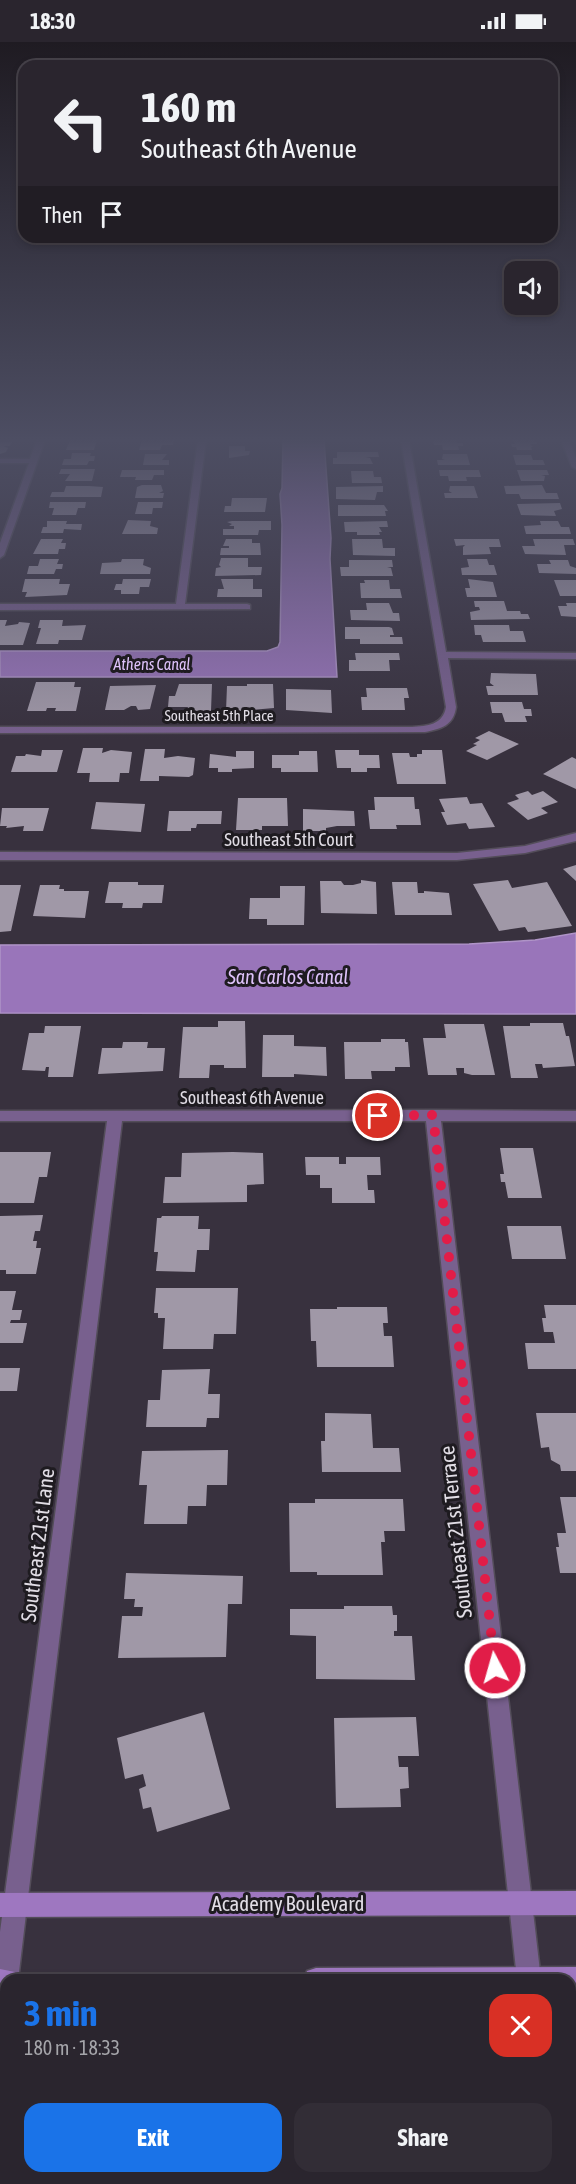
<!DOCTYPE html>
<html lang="en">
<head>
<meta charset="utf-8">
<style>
  body { margin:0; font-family:"Asap Condensed",sans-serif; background:#322d36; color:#f1f3f6; height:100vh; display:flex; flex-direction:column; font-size:22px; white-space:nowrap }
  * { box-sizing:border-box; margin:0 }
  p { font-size:20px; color:#a5a5aa }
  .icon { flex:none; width:33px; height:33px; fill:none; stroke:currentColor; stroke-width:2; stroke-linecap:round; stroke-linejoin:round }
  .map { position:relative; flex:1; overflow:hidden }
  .details { position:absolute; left:0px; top:1932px; width:576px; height:210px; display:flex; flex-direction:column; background:#2a252e; border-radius:18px 18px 0 0; box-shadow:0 3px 9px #0003,0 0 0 2px #46424a }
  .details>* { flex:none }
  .top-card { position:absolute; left:18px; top:18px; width:540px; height:183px; border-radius:18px; box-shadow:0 3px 9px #0003,0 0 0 2px #46424a; background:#2a252e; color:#f1f3f6; overflow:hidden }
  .fabs { position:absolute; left:504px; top:219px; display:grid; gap:12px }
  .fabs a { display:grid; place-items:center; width:54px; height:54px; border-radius:12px; background:#2a252e; box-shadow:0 3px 9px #0003,0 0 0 2px #46424a; font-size:30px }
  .pin { position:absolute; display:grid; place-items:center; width:51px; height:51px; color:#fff; margin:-26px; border:3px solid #fff; border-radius:50%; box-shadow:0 2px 6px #0007 }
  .me { position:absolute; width:66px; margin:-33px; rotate:354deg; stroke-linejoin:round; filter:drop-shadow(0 0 4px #0008) }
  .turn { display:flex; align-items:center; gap:21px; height:126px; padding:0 24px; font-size:27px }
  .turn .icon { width:78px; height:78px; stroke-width:2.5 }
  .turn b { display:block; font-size:42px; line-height:51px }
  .then { display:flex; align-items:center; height:57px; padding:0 24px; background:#0003; gap:12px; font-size:22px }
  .round { display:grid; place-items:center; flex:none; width:63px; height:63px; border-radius:18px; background:#322d36 }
  .head { display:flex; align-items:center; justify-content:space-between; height:102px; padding:0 24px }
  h1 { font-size:36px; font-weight:700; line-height:45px; color:#1a73e8 }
  .action { display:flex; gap:12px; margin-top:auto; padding:12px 24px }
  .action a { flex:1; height:69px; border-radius:18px; background:#1a73e8; color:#fff; font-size:24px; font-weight:700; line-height:69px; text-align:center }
  .action a+a { background:#322d36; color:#f1f3f6 }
  .status { display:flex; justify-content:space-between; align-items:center; height:42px; padding:0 30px; background:#2a252e; direction:ltr }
  .status svg { height:16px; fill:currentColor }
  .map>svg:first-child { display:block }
  .water { fill:#9975ba; stroke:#af94c7; stroke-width:1.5 }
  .building { fill:#a098a7 }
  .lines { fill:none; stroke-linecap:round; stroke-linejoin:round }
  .street-casing { stroke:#534d59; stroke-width:3 }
  .secondary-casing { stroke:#534d59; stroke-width:3 }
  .street { fill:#78608e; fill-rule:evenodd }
  .secondary { fill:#9e77c0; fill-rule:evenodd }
  .route { stroke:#e11d48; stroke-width:10; stroke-dasharray:0 18 }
  .labels { text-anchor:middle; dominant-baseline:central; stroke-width:6; stroke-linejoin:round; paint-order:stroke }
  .far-street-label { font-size:15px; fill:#e1dde5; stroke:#1e1b20 }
  .far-water-label { font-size:16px; font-style:italic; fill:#dec2fa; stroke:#1e1b20 }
  .street-label { font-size:18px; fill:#e1dde5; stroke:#1e1b20 }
  .water-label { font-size:20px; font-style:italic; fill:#dec2fa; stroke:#1e1b20 }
  .near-street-label { font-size:21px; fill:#e1dde5; stroke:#1e1b20 }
</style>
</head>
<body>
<div class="status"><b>18:30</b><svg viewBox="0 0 49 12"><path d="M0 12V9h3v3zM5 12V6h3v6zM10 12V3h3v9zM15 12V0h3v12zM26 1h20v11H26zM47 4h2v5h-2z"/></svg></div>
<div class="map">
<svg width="576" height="2142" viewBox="0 0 576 2142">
  <rect width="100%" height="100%" fill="#38313e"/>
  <path class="water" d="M283,398H324L331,496L330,517L337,635H0V609H267L278,605L280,600L282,483L280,452L282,446Z
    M576,891V972L0,971V903L469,902L535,898Z"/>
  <path class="building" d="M70,398H97L94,408H66Z
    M142,398H174L173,403H162L160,408H139Z
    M433,398H457V401H463V404H458L459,408H443L442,403H434Z
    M513,398H536L537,402H530L533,405H531L532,408H517L516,405H512L511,402H515Z
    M0,400H12L10,404H3L8,406L6,410L0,412Z
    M229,404H245V409H250L249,413L229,416Z
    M337,410H378L379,415H365L370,416L373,422H333V416H337Z
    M72,411H91L90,414H95L94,419H89L87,423H62L64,417H71Z
    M145,412H167L162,418H169V423H143Z
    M443,412H467L470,423H438L437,418H445L442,417Z
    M513,413H531L533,418H543L545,423H516Z
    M61,427H95L92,439H65L70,432H59Z
    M122,428H164V433H154L152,438H135L136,435H120Z
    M439,428H479L481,435H466L467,439H449L448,434H440Z
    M517,428H547L549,433H541L545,434L544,439H521Z
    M351,429H373L374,435H381L382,441H352Z
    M142,443H161L163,449L159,451H164L163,456H135L137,445Z
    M542,443L546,451H557L559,457H521L519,452H506L504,444Z
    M66,444H89L103,445L101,455H50L52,450H64Z
    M383,444V450H377L375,458L336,457V445Z
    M450,444H474L478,456H445L444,451H452L449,449Z
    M232,456H267L265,470H224L225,464H231Z
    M50,460H86L85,466H78L76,473H52L54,466H49Z
    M138,460H163L162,466H153L152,472H135Z
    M560,461L562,467L554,469L556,474L521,473L517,462Z
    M338,463H384L388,469H385L386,474H338Z
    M128,478L151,479L150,484L158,486L157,492H122Z
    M47,479H67L66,482H82L81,488L64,487L63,491H41L43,485H47Z
    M232,479H271V488H259L258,493H223V487H234V484H229L232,482L227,480Z
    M387,479L388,485H379L382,490H379L380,493H357V490H345L344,480Z
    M540,479H558L561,485H569L571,492H526L524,484L541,483Z
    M41,497H63L61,501H66L65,507H59L58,512H33Z
    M226,497H252V501H260L261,513H220L221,506H229V504H223Z
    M352,497H382L383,506H395V514L353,513Z
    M454,497H499L501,505H489L491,512L463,513V505L465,503L456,504Z
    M533,497H573L575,503H564L566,513L525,512L522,504H535Z
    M221,516H248V525H262L261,533L215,534L216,526L221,525L219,523Z
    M40,517H59L57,522H63L62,527H56L54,532H27L29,524H38Z
    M122,517H144L143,523L151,526L150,532H100L102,521L121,520Z
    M467,517H487L489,523H494L497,533H462L461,526L469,525Z
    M349,518H392L393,525H387L391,526L393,534H341L340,525H349Z
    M549,518H568L570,524L576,526V532L539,531L537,522H551Z
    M25,537H60L59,542H70L67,553L25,555L27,550H22Z
    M123,537H151L149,545H140L139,552H121V548H114L116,542H122Z
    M221,537H253V547H262V555H217L218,547H224Z
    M468,537L493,540L497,555H467L465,546H470Z
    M364,538H389L390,547H400L402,556H361L360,541H365Z
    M554,538H576V554H560Z
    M474,559H504L507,569H520L521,572H528L530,577L471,578L470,570L480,568L479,565H475Z
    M366,561H389L393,571H399L400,579L351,578L350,568H367Z
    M566,561H576V575L561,574L558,564H567Z
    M0,578H7L5,584L18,582L19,580L30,581L23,603H0Z
    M40,578H63L62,584L86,583L82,598H59L58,602H36L41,586H38Z
    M474,583H509L510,589H523L526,600H483L481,593H475Z
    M345,585H389L392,586L394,593H390V595H402L403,602H360V597H345Z
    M355,611H399L400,618H389L390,629H349V618H356Z
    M491,631L536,632L538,653H488L486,644H494L490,641Z
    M36,640H75L74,645H81L76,669H55L56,666H47L46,669H27Z
    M179,642H212L211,669H187L188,665H168L169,654H175Z
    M247,642H273L274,666L251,668V666H245V669H226L227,644H247Z
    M156,643L150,667L138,668L136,664H131L124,668H105L110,644Z
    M366,646H407L409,656H404L405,668H362L361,655H367Z
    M286,647L331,648L332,671L286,668Z
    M490,660H522L524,667H531L532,674H525L527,680H505L502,671H492Z
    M489,689L519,702L487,718L466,709L477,703L473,702L480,698L475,696Z
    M83,706H103L102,711L111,708L132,710L129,731H120L119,740H89L90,731H77Z
    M145,707H165L164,716L178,714L195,716L193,733L189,735L159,734V739H140Z
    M42,708H63L57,730H11L16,714H25L26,712L41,714Z
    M335,708H359V713H379L380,726H367V730H351V726H337Z
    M422,708H442L446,742H397L392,711H409L410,715H417V712H422Z
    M236,709H254V726L232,727V730H218V726H209L210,712L236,715Z
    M299,709H317L318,730H281V726H272V713H299Z
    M572,715L576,717V747L543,732Z
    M528,749L532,753L543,749L558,760L541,766L548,771L528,778L507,761L519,757L515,753Z
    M374,755H414L415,767H419L421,783H396L397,787H370L368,768H375Z
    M467,755L470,762L482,761L495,785L469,787L466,781L447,783L441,770H445L439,757Z
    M238,756H287L288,784H262V788H236Z
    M96,760L145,762L141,790L91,787Z
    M2,766H49L43,789H23L24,784L6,786L7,784H0Z
    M303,767L354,769L355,784H337L326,786V789H303Z
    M169,769H222L221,782H197L196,786H191V789H167Z
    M576,823V839L563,827Z
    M361,838L376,840L377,872L321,871L320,839H341L344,843H353L361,841Z
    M508,838L512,846L547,840L572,884L528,890L525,885L499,889L473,842Z
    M109,840H138V843H164L162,861H143L142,866H122L123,861H105Z
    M392,840H417L418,851H424V849L449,851L452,873H395Z
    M0,843H21L11,889L0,890Z
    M40,843H60L59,847H64V849H89L85,876L33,874Z
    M280,844H305L304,883H267V877H249L250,856H280Z
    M218,979H245L246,1026H224V1023H210L209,1036H179L183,985H218Z
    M530,981H563L566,994H569L575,1024L543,1026L542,1022H535L538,1036H511L503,984H530Z
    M444,982H484L495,1033H472L464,1031V1026H456L457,1033H428L423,996H446Z
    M45,984H81L73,1035H48L49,1025H46L45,1029L22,1028L29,991H44Z
    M263,993H294V1004L326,1005L327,1034L294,1032V1035H262Z
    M381,997H405V1000H408L410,1025H395V1029H371L372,1037H345L344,1000H381Z
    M123,1000H148L147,1006H165L163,1029L98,1032L102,1006H122Z
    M500,1106H533L542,1156H508L505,1140H501L500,1132H504Z
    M0,1110H51L47,1135H39L34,1161H0Z
    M233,1110L263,1111L264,1142L247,1143V1160L163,1161L165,1135H181L182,1111Z
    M305,1115H339V1122H346V1115H380L381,1133H367L368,1148H374L375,1161H332V1146H320V1133H306Z
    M43,1173L40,1189H35L33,1199H37L36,1206H41L36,1232H6V1228H0V1174Z
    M162,1174H199L198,1187H210L209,1208H197L195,1230L156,1229L158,1210H154L157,1176H161Z
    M507,1184H561L566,1217H512Z
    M156,1246H238L236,1292H214L213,1307H163L165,1276H158V1271H154Z
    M0,1249H16L12,1268H22L20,1278H11L10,1281H27L23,1301H0Z
    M544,1263H576V1327H528L525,1301H555L553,1290H544L542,1276H546Z
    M337,1265H387L388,1281H383L384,1294H392L394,1325H317L316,1299H311L310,1267H337Z
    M0,1326H20L17,1349H0Z
    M210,1327L208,1352H220L219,1376H207L206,1385H146L148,1358H160L162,1328Z
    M325,1371L371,1372L373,1406H399L401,1430H322L321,1399H325Z
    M536,1371H576V1429H561L560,1423L551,1418L549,1405L541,1406Z
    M228,1408L227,1443H207L206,1464H188L187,1482H144L147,1443H139L142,1409Z
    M560,1455H576V1531H560L556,1505H559L557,1491H566Z
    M315,1457H403L405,1489H384L385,1500H381L383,1533H317V1530H290L289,1461H315Z
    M126,1531L243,1534L242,1562H228L226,1615L118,1616L122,1574H142L143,1565H134L135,1557H124Z
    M344,1564H392L393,1573H397V1589H394V1594H412L415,1638L316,1637V1594L290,1593V1567H344Z
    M204,1670L230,1767L157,1790L151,1765L143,1767L139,1747L146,1744L143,1732L125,1737L117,1696Z
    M416,1675L419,1714H398L399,1725H408L409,1746L400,1747L401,1765L336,1766L334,1676Z
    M27,2136H137L136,2142H26Z
    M215,2136H331V2142H215Z"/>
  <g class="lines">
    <defs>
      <path id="street" d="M37,398H45L4,513L0,516V501L29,421H0V417H30Z
        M198,398H206L185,562H247L250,563V567L0,568V562H176Z
        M401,398H409L446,610L576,611V617L448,616L456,665C454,683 441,687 425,690L0,691V685H412C427,684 443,683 446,665Z
        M561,398H569L576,416V427L572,425Z
        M576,791V799L525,811L457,818H0V810L457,811L525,804Z
        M433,1068L576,1069V1079H441L541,1938L517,1937L426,1079H122L18,1938H6V1950L0,1948V1890L107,1079H0V1069Z"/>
      <path id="secondary" d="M576,1849V1873L0,1875V1851Z
        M576,1925V1949H570V1938H304L307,1929L316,1926Z
        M0,1927L15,1930L18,1938H6V1951H0Z"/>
    </defs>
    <use href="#street" class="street-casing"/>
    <use href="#secondary" class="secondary-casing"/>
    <use href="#street" class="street"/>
    <use href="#secondary" class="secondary"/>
  </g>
  <linearGradient id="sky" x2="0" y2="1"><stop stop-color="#1f1b22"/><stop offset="0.57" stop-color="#4d4e63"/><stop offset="1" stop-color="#4d4e63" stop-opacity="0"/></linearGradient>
  <rect width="576" height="698" fill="url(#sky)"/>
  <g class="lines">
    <path class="route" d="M378,1074L433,1073L495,1626"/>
  </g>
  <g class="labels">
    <g class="far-street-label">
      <text x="219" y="673">Southeast 5th Place</text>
    </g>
    <g class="far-water-label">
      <text x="152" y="622">Athens Canal</text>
    </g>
    <g class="street-label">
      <text x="289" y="797">Southeast 5th Court</text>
      <text x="252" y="1055">Southeast 6th Avenue</text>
    </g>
    <g class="water-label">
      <text x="288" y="934">San Carlos Canal</text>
    </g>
    <g class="near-street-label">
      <text transform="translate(455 1490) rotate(-96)">Southeast 21st Terrace</text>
      <text transform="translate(37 1503) rotate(-83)">Southeast 21st Lane</text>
      <text x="288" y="1861">Academy Boulevard</text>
    </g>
  </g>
</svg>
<div class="fabs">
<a><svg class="icon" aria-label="sound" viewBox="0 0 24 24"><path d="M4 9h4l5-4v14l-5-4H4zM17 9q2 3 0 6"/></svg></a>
</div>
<div class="pin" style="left:378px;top:1074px;background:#d93025"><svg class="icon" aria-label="arrive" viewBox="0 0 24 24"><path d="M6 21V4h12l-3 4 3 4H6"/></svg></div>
<svg class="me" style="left:495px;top:1626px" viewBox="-20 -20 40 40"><circle r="17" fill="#e11d48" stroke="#fff" stroke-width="3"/><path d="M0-11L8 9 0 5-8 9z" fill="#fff"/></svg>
<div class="top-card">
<div class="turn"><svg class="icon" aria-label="left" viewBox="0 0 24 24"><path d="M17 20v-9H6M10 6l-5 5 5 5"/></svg><div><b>160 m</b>Southeast 6th Avenue</div></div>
<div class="then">Then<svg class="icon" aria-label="arrive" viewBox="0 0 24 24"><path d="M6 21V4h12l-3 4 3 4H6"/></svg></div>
</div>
<section class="details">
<div class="head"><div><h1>3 min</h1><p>180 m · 18:33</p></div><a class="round" style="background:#d93025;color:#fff"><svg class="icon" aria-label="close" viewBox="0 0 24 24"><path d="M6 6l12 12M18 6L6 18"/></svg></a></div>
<div class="action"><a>Exit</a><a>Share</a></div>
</section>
</div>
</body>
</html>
